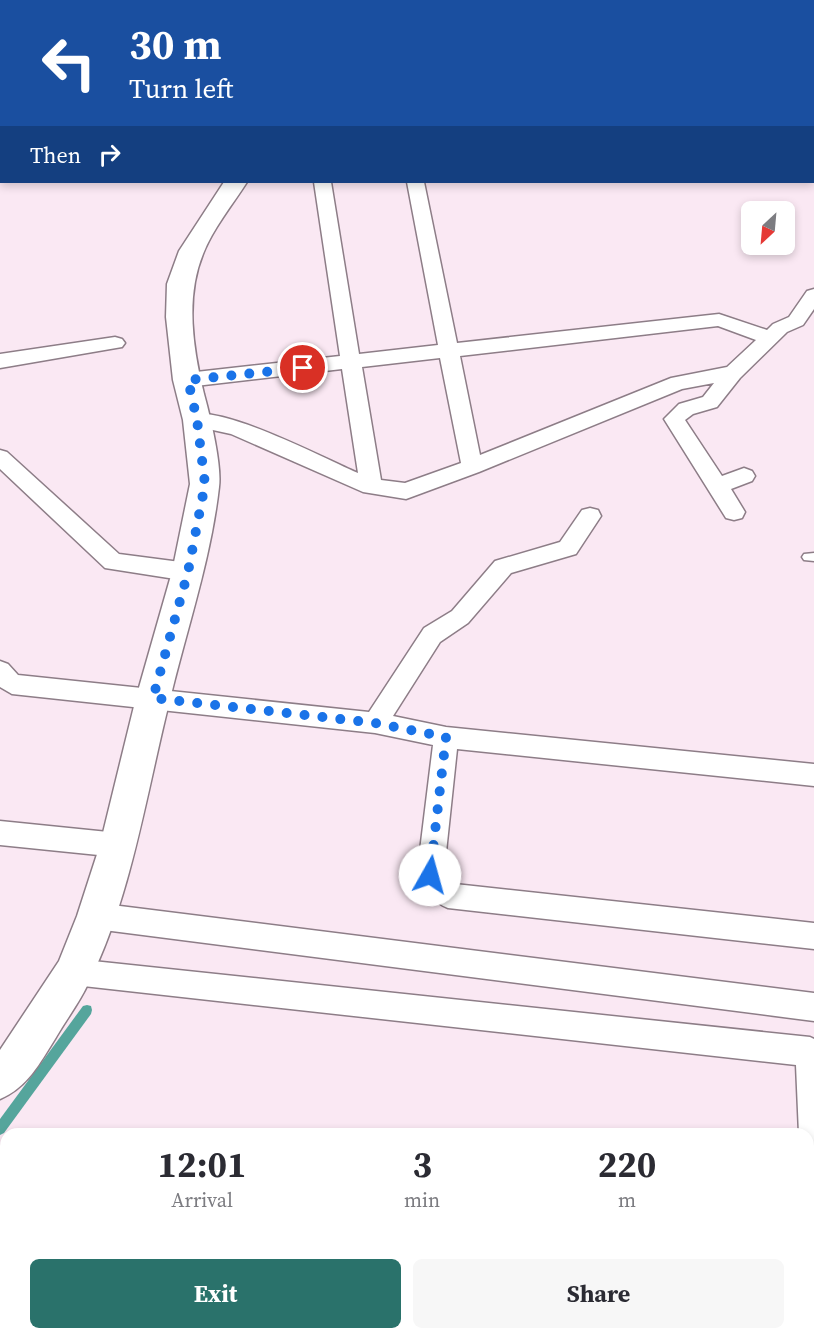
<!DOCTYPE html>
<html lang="en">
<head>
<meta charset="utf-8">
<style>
  body { margin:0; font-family:"Source Serif 4",serif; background:#f7f7f7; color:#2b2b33; height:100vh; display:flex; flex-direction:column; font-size:22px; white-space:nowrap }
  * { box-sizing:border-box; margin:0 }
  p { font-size:20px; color:#7c7c81 }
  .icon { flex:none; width:33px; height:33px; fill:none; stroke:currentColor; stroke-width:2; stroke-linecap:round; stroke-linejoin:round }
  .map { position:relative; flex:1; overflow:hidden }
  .drawer { position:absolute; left:0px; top:1128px; width:814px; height:212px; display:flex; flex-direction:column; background:#fff; border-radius:18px 18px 0 0; box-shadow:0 3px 9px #0003 }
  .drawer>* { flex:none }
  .guide { position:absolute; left:0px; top:0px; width:814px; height:183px; box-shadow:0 3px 9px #0003; background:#1a4fa0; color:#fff; overflow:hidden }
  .needle { width:39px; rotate:206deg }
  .tools { position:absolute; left:741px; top:201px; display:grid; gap:12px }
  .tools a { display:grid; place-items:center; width:54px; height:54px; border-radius:9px; background:#fff; box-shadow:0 3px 9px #0003; font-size:30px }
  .pin { position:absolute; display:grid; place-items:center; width:51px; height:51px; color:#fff; margin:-26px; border:3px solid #fff; border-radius:50%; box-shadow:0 2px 6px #0007 }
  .me { position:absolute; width:66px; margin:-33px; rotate:7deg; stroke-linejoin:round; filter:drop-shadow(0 0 4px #0008) }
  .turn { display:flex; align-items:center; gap:21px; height:126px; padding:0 30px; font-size:27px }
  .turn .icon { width:78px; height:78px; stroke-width:2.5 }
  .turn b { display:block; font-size:42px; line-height:51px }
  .then { display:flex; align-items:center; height:57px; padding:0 30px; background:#0003; gap:12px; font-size:22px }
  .eta { display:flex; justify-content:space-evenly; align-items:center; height:102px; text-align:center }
  .eta b { font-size:36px; font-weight:700; line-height:42px }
  .action { display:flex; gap:12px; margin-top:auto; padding:12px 30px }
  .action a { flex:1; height:69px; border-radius:9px; background:#2a726b; color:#fff; font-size:24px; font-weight:700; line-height:69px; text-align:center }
  .action a+a { background:#f7f7f7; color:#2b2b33 }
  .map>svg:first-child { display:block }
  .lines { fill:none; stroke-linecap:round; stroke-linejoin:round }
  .stream { fill:#55a59c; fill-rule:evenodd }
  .building { fill:#54464f; stroke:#3b3137; stroke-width:1.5 }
  .lane-casing { stroke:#8d7d87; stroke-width:3 }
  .street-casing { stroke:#8d7d87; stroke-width:3 }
  .secondary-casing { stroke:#8d7d87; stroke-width:3 }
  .lane { fill:#fff; fill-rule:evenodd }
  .street { fill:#fff; fill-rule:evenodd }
  .secondary { fill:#fff; fill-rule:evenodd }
  .route { stroke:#1a73e8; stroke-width:10; stroke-dasharray:0 18 }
</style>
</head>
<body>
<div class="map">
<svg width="814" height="1339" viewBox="0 0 814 1339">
  <rect width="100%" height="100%" fill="#fae8f3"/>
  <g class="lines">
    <path class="stream" d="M87,1005L91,1006L92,1010L91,1014L4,1133L0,1135V1119L83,1006Z"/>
  </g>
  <path class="building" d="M349,1334H428L432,1339H353Z
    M500,1334H558L560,1339H502Z"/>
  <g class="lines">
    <defs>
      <path id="lane" d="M814,553V561L804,560L802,557L804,554Z"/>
      <path id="street" d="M689,0H703L688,2Z
        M814,62V74L813,75V63Z
        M314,182H331L359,354L438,345L407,182H424L457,343L719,314L767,330L773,324L789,317L807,291L814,289V309L803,325L787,332L740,378L717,407L693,414L685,420L722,476L744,468L752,471L755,476L752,481L731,489L745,512L742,518L734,520L726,518L664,419L679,404L703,397L714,383L682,389L479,472L406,499L363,492L231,434L190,425L187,420L190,415C223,405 323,458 358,473L342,369L187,387L180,385L177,380L180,375L187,373L340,356ZM718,326L756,340L727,367L671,378L480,455L460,356ZM440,358L461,463L405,483L381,480L362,367Z
        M115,337L122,339L125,343L122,347L0,368V354Z
        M0,450L7,452L119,554L188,563L196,566L199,572L196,578L188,581L105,568L0,469Z
        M590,508L598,510L601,516L576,554L511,573L468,623L440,642L393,716L446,727L814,764V786L457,749L444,871L455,884L814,923V949L448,908C434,903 423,889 417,875L433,745L375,733L12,694L0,687V661L8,664L18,675L369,712L424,628L452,611L495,561L560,542L582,510Z
        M0,821L118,833L127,837L131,845L127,853L118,857L0,845Z
        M96,903L814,993V1021L96,929L86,925L82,916L86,907Z
        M74,959L810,1037L814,1039V1149L808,1147V1134H799L796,1065L74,985L64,982L60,972L64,962Z
        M808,1263L814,1264V1296L808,1295Z
        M6,1309V1334H19L16,1339H0V1312Z
        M274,1334H309L312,1339H276Z
        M588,1334H622L625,1339H590Z"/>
      <path id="secondary" d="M345,0H365L344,2Z
        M224,182H247C233,204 212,230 203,254C185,298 193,349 204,394C210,416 222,465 219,487C211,559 187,628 170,699C146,794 132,895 88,984C79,1003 66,1020 55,1039C40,1063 27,1088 0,1099V1050L59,961L77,916L100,845L136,698L172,572L190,484L183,420L173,380L166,317L167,284L179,251Z
        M0,1238L6,1240V1291L0,1289Z
        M27,1334H75L77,1339H29Z"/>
    </defs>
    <use href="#lane" class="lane-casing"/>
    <use href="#street" class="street-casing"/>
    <use href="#secondary" class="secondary-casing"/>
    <use href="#lane" class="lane"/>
    <use href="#street" class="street"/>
    <use href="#secondary" class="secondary"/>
  </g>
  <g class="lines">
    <path class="route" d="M303,368L188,380L197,420L205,484L188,572L153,698L375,723L446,737L430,875"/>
  </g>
</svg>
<div class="tools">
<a><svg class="needle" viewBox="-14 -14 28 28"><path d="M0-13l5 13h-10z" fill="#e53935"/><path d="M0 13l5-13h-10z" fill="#7c7c81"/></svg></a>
</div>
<div class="pin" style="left:303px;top:368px;background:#d93025"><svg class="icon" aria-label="arrive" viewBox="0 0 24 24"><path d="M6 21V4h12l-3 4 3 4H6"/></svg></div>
<svg class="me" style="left:430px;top:875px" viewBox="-20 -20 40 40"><circle r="19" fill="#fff"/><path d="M0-13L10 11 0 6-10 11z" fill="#1a73e8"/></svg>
<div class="guide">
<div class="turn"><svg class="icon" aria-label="left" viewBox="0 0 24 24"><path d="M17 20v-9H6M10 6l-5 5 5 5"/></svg><div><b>30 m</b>Turn left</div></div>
<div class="then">Then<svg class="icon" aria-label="right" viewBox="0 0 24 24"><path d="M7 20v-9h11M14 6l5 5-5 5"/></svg></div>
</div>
<section class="drawer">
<div class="eta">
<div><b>12:01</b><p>Arrival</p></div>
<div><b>3</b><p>min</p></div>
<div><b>220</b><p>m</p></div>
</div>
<div class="action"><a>Exit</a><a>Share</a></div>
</section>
</div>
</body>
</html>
